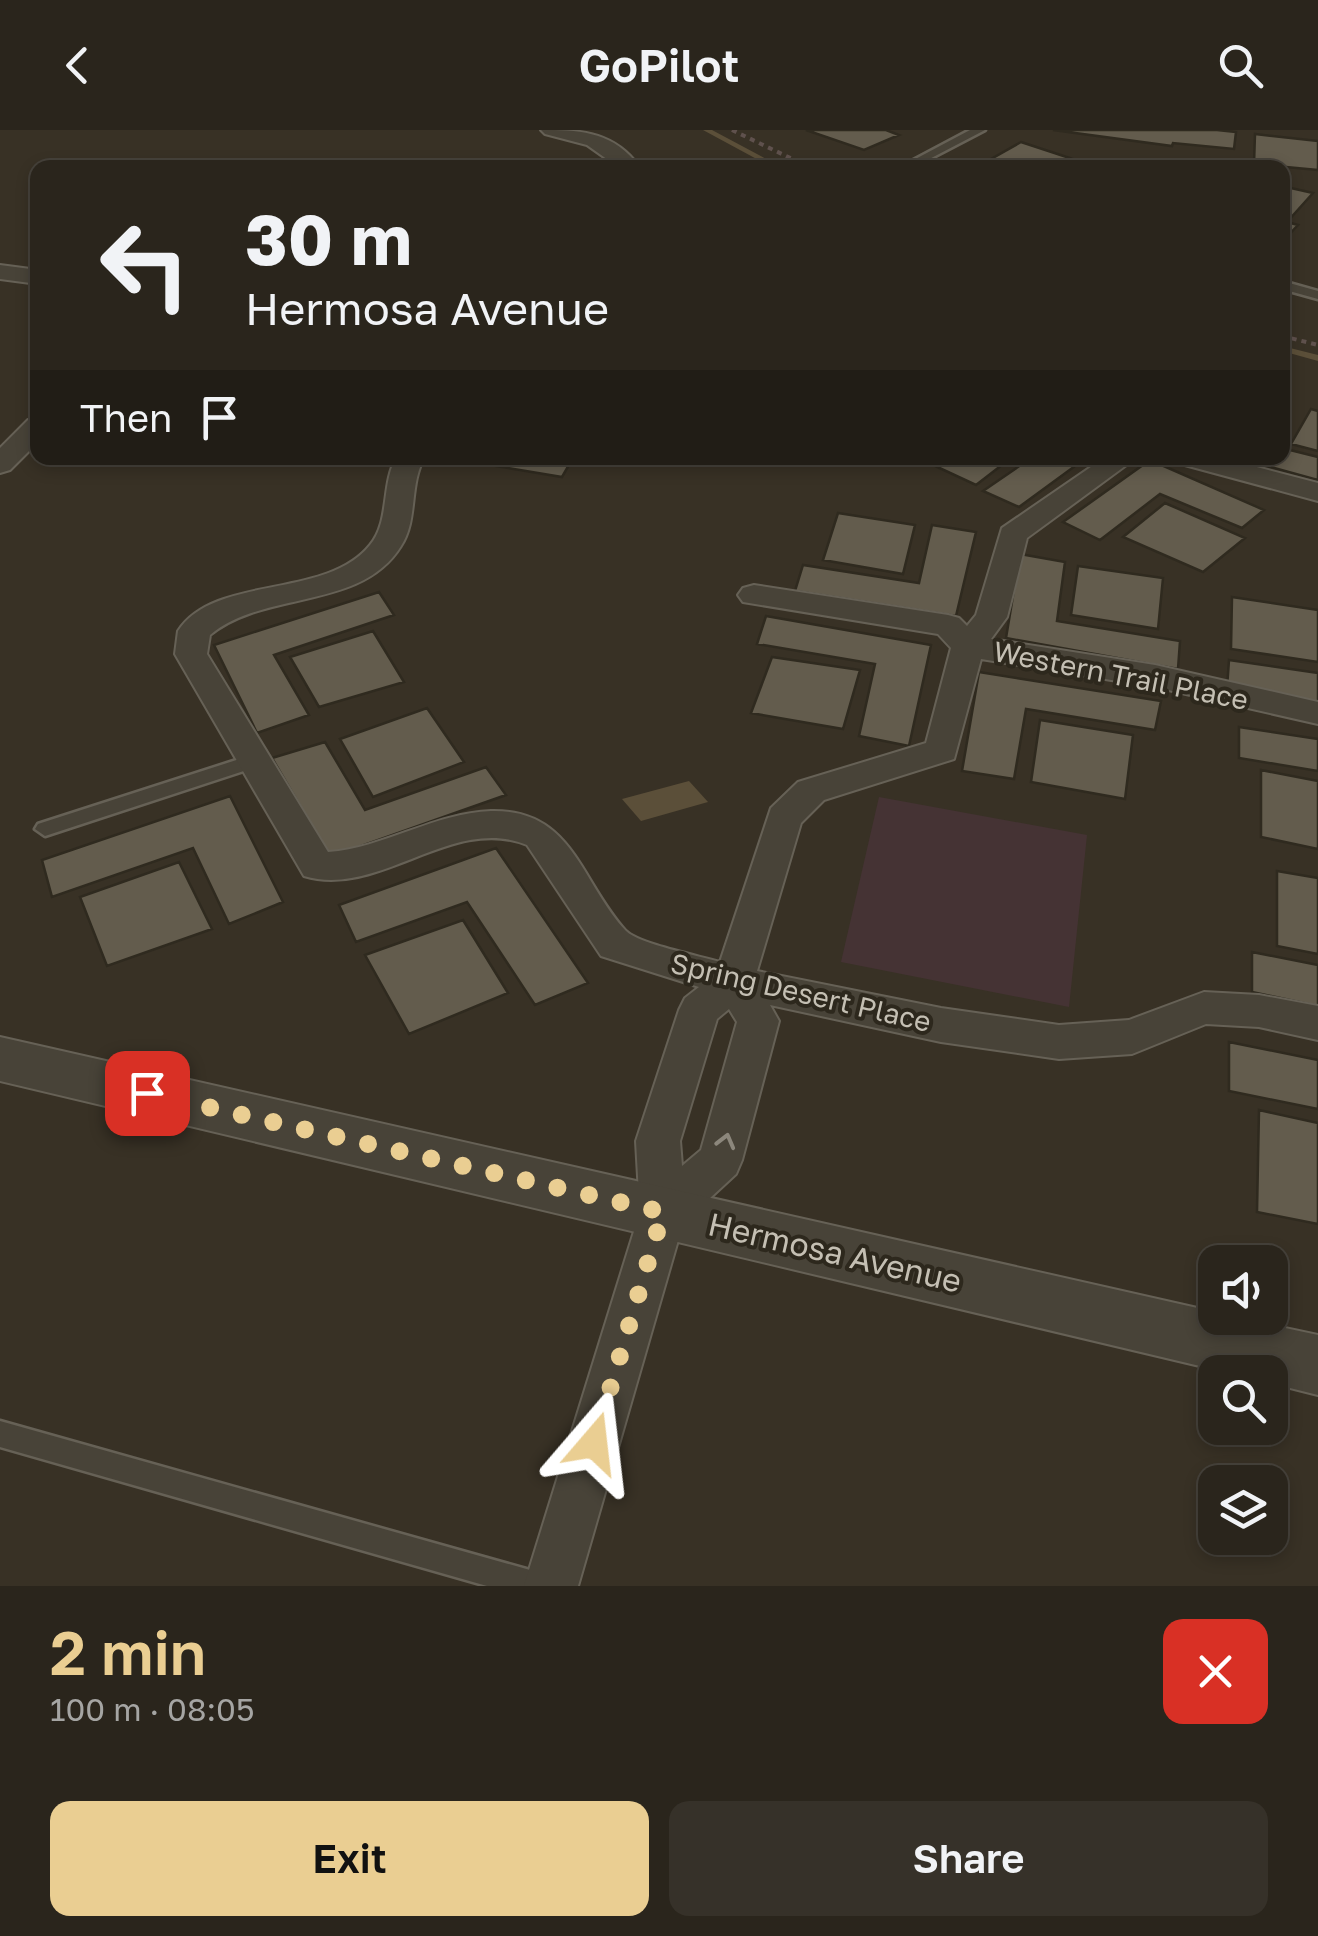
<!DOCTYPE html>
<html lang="en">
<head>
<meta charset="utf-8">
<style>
  body { margin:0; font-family:"Golos Text",sans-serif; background:#363129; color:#f1f3f6; height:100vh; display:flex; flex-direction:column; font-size:38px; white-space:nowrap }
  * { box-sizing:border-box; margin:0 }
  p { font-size:32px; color:#a5a5a3 }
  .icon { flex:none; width:55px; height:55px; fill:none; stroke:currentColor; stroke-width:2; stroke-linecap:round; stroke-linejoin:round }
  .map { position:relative; height:1456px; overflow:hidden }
  .details { display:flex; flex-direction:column; background:#2a251c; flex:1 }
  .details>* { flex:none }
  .guide { position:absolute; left:30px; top:30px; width:1260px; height:305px; border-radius:20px; box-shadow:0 5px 15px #0003,0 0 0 2px #46423b; background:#2a251c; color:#f1f3f6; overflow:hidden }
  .buttons { position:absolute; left:1198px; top:1115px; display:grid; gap:20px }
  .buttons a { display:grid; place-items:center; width:90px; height:90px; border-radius:20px; background:#2a251c; box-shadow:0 5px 15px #0003,0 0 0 2px #46423b; font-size:50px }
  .pin { position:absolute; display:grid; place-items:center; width:85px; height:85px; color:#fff; margin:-42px; border-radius:20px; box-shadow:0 5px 15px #0006 }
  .me { position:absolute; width:110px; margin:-55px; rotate:17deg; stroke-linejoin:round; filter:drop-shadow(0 0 8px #0008) }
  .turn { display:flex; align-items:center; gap:35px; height:210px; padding:0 50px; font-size:45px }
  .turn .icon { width:130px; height:130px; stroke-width:2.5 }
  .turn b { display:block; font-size:70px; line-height:85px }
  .then { display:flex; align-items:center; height:95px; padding:0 50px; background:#0003; gap:20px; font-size:38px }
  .round { display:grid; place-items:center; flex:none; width:105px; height:105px; border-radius:20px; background:#363129 }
  .headline { display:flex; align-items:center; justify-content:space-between; height:170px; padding:0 50px }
  h1 { font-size:60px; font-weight:600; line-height:75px; color:#eace92 }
  .cta { display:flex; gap:20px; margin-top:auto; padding:20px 50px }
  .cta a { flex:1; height:115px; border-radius:20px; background:#eace92; color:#111; font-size:40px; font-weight:600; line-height:115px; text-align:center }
  .cta a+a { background:#363129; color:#f1f3f6 }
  header { display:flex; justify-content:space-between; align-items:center; height:130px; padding:0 50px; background:#2a251c; font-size:45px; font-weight:600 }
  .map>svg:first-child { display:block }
  .green { fill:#453334 }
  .water { fill:#5b4f39 }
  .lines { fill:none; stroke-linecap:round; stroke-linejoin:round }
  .stream { fill:#5b4f39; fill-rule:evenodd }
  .building { fill:#635c4d; stroke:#2f2a1f; stroke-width:2.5 }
  .service-casing { stroke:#666156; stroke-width:5 }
  .minor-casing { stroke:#666156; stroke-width:4 }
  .tertiary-casing { stroke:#666156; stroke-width:4 }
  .path { stroke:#5f514d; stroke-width:4; stroke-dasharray:5 5; stroke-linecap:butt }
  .service { fill:#484338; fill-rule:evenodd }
  .minor { fill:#484338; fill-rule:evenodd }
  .tertiary { fill:#484338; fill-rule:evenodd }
  .oneway { stroke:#8c877c }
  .route { stroke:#eace92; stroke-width:18; stroke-dasharray:0 32.4 }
  .labels { text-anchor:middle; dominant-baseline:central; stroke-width:8; stroke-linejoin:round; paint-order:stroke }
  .street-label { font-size:28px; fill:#c4bfb3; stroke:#2d281d }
  .near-street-label { font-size:32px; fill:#c4bfb3; stroke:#2d281d }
</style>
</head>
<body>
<header><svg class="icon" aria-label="back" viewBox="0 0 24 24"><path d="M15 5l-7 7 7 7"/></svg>GoPilot<svg class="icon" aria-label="search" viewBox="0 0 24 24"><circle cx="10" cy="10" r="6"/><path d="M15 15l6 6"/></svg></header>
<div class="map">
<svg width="1318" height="1456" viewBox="0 0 1318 1456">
  <rect width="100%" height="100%" fill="#383125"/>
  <path class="green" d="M879,667L1087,705L1069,877L841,832Z"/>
  <path class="water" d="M689,651L708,672L641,691L622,669Z"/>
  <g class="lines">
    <path class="stream" d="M703,0H712L783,38H773Z
      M1282,216L1318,225V231L1282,221Z"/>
  </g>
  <path class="building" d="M806,0H886L899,5L864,20Z
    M1053,0H1217L1236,2L1234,19L1173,13L1172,16Z
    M1255,4L1318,11V40L1254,34Z
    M1021,12L1100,38H997L984,33Z
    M1282,56L1313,63L1287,92L1298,95L1282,112Z
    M1311,279L1318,281V321L1291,314Z
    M1282,318L1318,327V350L1238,328H1282Z
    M494,328H573L562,347L490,335Z
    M918,328H1011L976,355Z
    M1031,328H1086L1019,377L983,361Z
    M1150,330L1264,380L1242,398L1160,364L1100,410L1063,392Z
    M1165,373L1245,408L1203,442L1123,407Z
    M838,383L915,395L903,444L823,430Z
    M932,395L976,402L956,486L795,461L803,435L919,453Z
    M1020,424L1065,432L1057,491L1180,511L1178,539L1006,508Z
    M1078,436L1163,448L1158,499L1071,485Z
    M379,462L394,485L274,525L309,585L257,603L214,515Z
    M1232,467L1318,480V532L1231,519Z
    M766,486L931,515L909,616L859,606L875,534L757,514Z
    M373,501L404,552L319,577L290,527Z
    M772,527L860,540L843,599L751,583Z
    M1229,530L1318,543V573L1227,558Z
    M979,542L1161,571L1155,600L1026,579L1014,649L962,641Z
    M427,578L464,632L373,667L340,609Z
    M1040,590L1133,605L1125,669L1031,652Z
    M1239,597L1318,609V641L1239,628Z
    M325,612L365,680L486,637L506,665L330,727L272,628Z
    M1261,640L1318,651V719L1261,707Z
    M230,666L283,772L229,794L193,718L52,767L42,730Z
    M496,718L588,853L535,875L467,772L356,812L339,775Z
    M179,732L212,799L107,836L80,767Z
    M1277,741L1318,748V824L1277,816Z
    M463,790L508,863L409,904L365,825Z
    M1252,822L1318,835V876L1252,862Z
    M1229,912L1318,930V979L1229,961Z
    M1259,980L1318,993V1094L1257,1082Z"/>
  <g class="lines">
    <defs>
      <path id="service" d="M970,0H985L916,36L906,34Z
        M1282,151L1318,161V169L1282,159Z
        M252,625L261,631L259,636L45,706L35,699L38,694Z
        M0,1291L537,1442L547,1446L551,1456H487L0,1317Z"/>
      <path id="minor" d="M541,0C577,0 609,1 634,30L629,38H607L611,32L587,15L545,4Z
        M0,135L38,140V154L0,149Z
        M38,288V312L10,340L0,343V318L28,290Z
        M396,328H424C409,356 418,390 401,416C361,481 264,460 210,505L207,524L328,722C384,718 434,683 491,681C573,679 580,751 626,801C639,814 700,826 720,832L771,678L798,652L926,613L951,518L938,504L743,472L738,465L743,458L754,455L948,485L959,488L967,496L976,485L1002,398L1104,328H1136L1027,408L1007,487L991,509L1155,535L1318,572V594L1155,557L981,529L954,629L824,670L801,693L757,841L941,878L1059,895L1129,890L1204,862L1259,865L1318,876V910L1259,897L1206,894L1132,924L1059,929L941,912L770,875L779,891L742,1030L736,1044L683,1093L578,1456H524L640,1082L636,1011L679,880L685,868L699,857L601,826L527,715C452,684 379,769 304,746L175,524L178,501C215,444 326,470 370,415C390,391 381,355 396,328ZM729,879L737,892L701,1020L682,1036L680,1011L717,889Z
        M1177,328H1222L1318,353V371L1181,334Z"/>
      <path id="tertiary" d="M0,907L1215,1182V1188H1239L1318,1205V1265L1270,1253V1242H1225L0,951Z"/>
    </defs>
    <use href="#service" class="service-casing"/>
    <use href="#minor" class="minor-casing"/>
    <use href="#tertiary" class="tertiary-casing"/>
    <path class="path" d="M732,0L811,38
      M1282,206L1318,215"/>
    <use href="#service" class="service"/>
    <use href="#minor" class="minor"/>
    <use href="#tertiary" class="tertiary"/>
  </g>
  <defs><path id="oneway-chevron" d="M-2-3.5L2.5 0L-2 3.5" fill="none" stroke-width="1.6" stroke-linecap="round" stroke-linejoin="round" transform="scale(2.5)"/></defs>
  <use class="oneway" href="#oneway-chevron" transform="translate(726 1011) rotate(-75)"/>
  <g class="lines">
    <path class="route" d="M147,963L663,1082L594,1313"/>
  </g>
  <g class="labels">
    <g class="street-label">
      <text transform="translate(1121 545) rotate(11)">Western Trail Place</text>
      <text transform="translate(801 862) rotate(13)">Spring Desert Place</text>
    </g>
    <g class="near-street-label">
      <text transform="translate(835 1122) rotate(13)">Hermosa Avenue</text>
    </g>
  </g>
</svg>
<div class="buttons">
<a><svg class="icon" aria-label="sound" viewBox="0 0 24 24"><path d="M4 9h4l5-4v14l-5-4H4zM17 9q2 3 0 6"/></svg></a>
<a><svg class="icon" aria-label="search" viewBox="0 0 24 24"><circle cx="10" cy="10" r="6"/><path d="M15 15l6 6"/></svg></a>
<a><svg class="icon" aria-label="layers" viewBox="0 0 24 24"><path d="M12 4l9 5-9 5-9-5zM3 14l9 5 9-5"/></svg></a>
</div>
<div class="pin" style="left:147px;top:963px;background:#d93025"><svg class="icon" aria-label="arrive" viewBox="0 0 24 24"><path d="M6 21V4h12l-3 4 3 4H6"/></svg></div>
<svg class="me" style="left:594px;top:1313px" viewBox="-20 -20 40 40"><path d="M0-17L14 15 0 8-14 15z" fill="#eace92" stroke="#fff" stroke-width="4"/></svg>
<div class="guide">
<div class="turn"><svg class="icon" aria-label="left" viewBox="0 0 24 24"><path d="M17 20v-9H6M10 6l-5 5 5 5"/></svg><div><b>30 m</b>Hermosa Avenue</div></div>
<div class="then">Then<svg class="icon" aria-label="arrive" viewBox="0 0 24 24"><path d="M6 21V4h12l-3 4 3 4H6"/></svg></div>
</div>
</div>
<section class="details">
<div class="headline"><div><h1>2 min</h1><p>100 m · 08:05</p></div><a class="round" style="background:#d93025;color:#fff"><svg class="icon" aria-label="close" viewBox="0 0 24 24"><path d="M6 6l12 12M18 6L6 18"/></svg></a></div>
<div class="cta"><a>Exit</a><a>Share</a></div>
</section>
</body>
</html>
